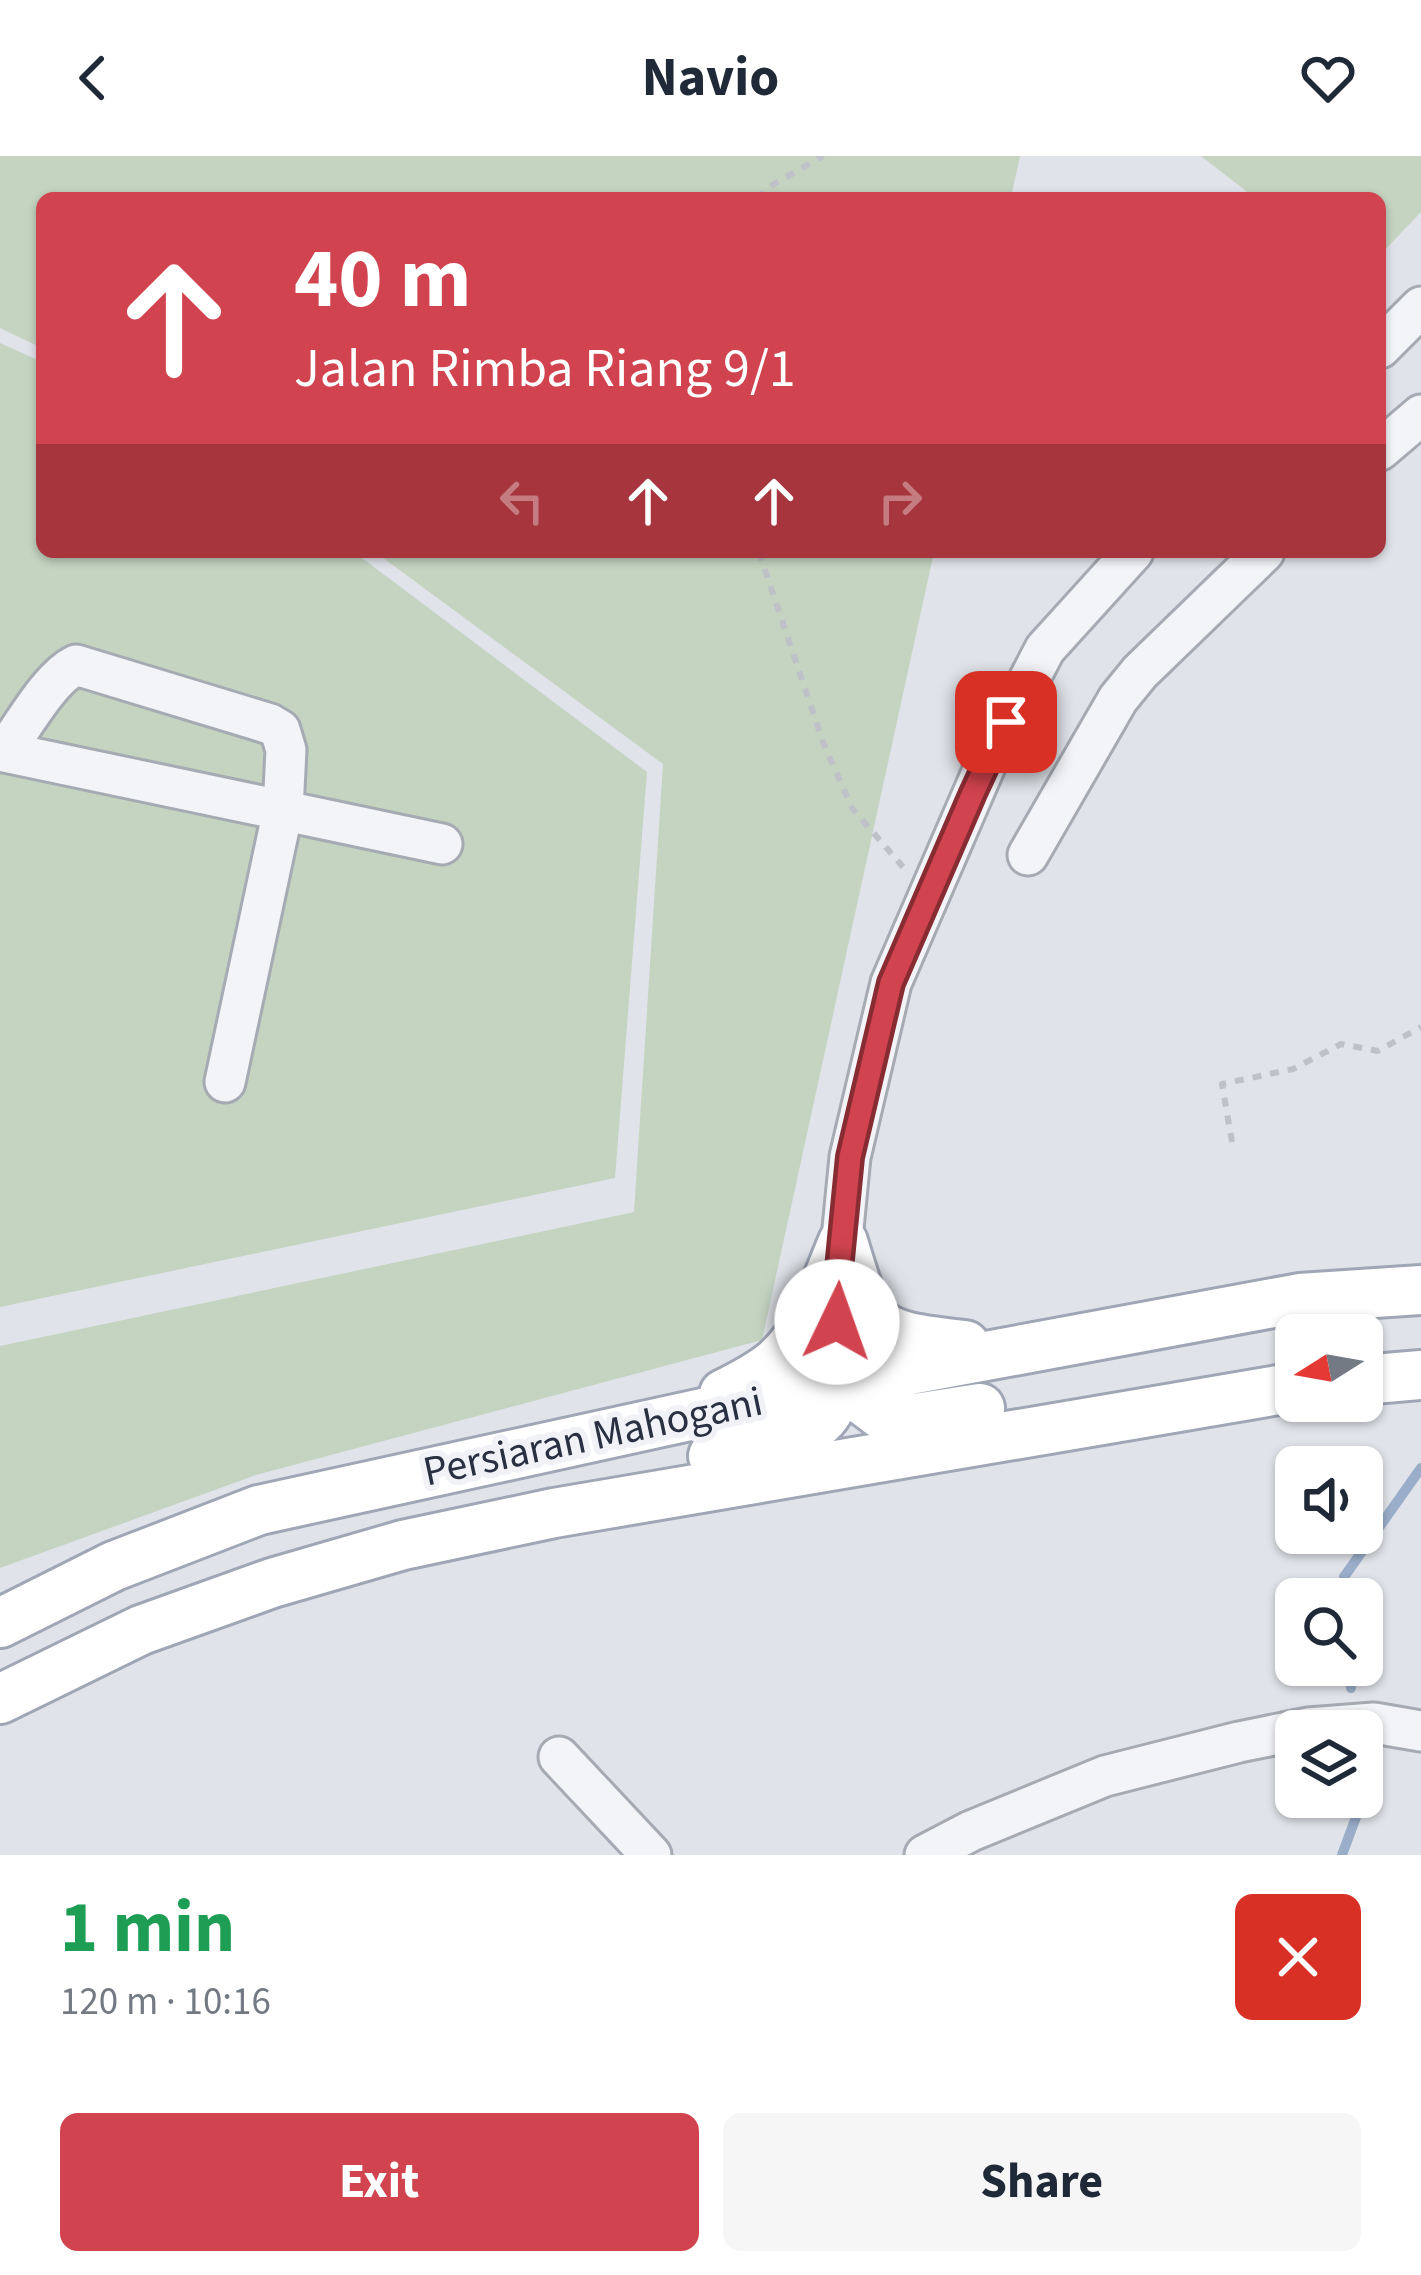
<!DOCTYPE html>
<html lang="en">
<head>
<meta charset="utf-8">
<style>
  body { margin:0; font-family:"Source Sans 3",sans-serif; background:#f6f6f7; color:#1f2937; height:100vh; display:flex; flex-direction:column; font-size:45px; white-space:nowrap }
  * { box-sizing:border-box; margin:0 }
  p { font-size:39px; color:#747a83 }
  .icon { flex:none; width:66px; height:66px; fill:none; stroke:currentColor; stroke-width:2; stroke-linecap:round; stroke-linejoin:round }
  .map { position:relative; height:1699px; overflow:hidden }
  .side { display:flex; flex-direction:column; background:#fff; flex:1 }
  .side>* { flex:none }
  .guide { position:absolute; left:36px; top:36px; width:1350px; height:366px; border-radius:18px; box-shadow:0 3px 9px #0004; background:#d1434e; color:#fff; overflow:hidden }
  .needle { width:78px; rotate:259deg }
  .controls { position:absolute; left:1275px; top:1158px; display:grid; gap:24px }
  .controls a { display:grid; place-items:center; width:108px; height:108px; border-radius:18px; background:#fff; box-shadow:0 3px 9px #0004; font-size:60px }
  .pin { position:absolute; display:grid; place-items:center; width:102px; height:102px; color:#fff; margin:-51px; border-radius:24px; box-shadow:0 6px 18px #0006 }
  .me { position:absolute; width:132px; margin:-66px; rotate:3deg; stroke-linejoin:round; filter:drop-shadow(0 0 9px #0008) }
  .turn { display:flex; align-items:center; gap:42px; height:252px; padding:0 60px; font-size:54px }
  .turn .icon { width:156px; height:156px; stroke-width:2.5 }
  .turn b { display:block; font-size:84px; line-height:102px }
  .lanes { display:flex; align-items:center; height:114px; padding:0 60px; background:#0003; justify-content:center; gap:60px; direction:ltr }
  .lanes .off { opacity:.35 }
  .round { display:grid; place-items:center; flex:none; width:126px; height:126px; border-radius:18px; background:#f6f6f7 }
  .summary { display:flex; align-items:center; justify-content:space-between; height:204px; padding:0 60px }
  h1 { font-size:72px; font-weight:700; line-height:90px; color:#1e9e55 }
  .cta { display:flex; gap:24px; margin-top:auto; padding:24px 60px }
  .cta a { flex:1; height:138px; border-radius:18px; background:#d1434e; color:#fff; font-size:48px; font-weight:700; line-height:138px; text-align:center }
  .cta a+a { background:#f6f6f7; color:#1f2937 }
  header { display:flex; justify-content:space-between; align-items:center; height:156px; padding:0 60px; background:#fff; font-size:54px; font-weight:700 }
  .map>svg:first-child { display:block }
  .green { fill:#c4d4c1 }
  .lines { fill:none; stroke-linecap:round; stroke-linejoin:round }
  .stream { stroke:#9aaeca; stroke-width:10 }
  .minor-casing { stroke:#a5aab3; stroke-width:45 }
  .major-casing { stroke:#9fa6b5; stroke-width:54 }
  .path { stroke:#bec1c8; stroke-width:6; stroke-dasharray:9 9; stroke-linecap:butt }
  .minor { stroke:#f3f4f8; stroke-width:39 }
  .major { stroke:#fff; stroke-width:48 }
  .route-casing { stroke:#882c33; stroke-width:30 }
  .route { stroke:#d1434e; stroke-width:21 }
  .labels { text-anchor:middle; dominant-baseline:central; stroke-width:12; stroke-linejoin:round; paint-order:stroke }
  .street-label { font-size:42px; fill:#283041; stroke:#f0f2f7 }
</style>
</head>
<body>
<header><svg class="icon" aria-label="back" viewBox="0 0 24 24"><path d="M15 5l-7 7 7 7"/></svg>Navio<svg class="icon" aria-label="heart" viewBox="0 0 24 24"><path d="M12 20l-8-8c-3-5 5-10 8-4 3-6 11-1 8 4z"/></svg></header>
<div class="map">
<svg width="1421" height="1699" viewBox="0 0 1421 1699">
  <rect width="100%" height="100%" fill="#e0e3e9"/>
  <path class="green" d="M0,0H1020L1011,42H42V192L0,172Z
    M1201,0H1421V56L1380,99V42H1255Z
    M0,187L42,206V396H354L647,616L615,1022L0,1151Z
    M375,396H934L762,1184L256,1319L0,1412V1190L634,1056L663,608Z"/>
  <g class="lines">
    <path class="stream" d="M1345,1443L1344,1421L1421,1312
      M1350,1509L1351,1532
      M1342,1699L1359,1653V1641"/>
    <defs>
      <path id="minor" d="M1380,192L1421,151
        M1380,294L1421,259
        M0,595L442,688
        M4,596C23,571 49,522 76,509L270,568L280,574L286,594L283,654L225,926
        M1028,699L1118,543L1140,516L1264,396
        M840,1227L838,1123L850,1001L891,827L988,603L1045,493L1133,396
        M559,1601L651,1699
        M925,1699L971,1675L1105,1620L1239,1586L1308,1572L1374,1567L1421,1575"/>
      <path id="major" d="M843,1086C870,1176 871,1179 965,1189
        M1362,1224L1421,1219
        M840,1227L881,1258L916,1262L980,1252
        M724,1238C740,1230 758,1221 773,1209C809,1180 825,1128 843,1086
        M713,1300C745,1293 801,1286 823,1262C832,1252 836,1239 840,1227
        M0,1467L114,1410L259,1354L840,1227L1300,1142L1421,1134
        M0,1543L141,1474L272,1427L403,1389L554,1357L1296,1231"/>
    </defs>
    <use href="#minor" class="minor-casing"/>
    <use href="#major" class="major-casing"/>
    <path class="path" d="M757,42L774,28L823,0
      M759,396L823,586L852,652L903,711
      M1232,986L1222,928L1293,913L1341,888L1378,895L1421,871"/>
    <use href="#minor" class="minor"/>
    <use href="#major" class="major"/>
  </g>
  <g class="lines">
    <defs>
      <path id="route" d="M837,1166L838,1123L850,1001L891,827L973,637L1006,566"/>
    </defs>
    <use href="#route" class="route-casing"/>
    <use href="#route" class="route"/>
  </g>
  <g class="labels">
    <g class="street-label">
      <text transform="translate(593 1281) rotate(-12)">Persiaran Mahogani</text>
    </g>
  </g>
</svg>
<div class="controls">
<a><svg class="needle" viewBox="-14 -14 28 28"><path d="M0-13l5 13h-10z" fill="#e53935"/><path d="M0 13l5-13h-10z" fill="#747a83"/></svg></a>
<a><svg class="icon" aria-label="sound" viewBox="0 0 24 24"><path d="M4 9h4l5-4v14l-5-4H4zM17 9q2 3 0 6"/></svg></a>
<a><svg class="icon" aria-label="search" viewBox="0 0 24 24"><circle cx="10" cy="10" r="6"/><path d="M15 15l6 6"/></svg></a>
<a><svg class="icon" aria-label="layers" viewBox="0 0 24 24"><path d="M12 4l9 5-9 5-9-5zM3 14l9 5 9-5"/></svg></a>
</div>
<div class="pin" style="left:1006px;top:566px;background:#d93025"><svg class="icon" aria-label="arrive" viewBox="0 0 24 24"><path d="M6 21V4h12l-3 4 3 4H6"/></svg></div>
<svg class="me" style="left:837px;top:1166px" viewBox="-20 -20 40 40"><circle r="19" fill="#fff"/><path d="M0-13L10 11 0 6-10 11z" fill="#d1434e"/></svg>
<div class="guide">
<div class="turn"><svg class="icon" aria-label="ahead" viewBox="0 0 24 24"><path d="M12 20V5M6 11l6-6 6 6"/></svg><div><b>40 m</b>Jalan Rimba Riang 9/1</div></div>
<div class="lanes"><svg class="icon off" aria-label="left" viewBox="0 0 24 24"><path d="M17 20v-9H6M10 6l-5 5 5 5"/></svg><svg class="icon" aria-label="ahead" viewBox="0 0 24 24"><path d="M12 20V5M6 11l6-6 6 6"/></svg><svg class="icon" aria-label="ahead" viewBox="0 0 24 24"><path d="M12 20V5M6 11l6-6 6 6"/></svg><svg class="icon off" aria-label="right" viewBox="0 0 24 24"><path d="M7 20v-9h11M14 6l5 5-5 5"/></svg></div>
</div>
</div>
<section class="side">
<div class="summary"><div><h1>1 min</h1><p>120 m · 10:16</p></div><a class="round" style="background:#d93025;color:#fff"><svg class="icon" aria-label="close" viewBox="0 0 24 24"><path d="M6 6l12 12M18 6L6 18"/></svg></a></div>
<div class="cta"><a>Exit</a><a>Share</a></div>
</section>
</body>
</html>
